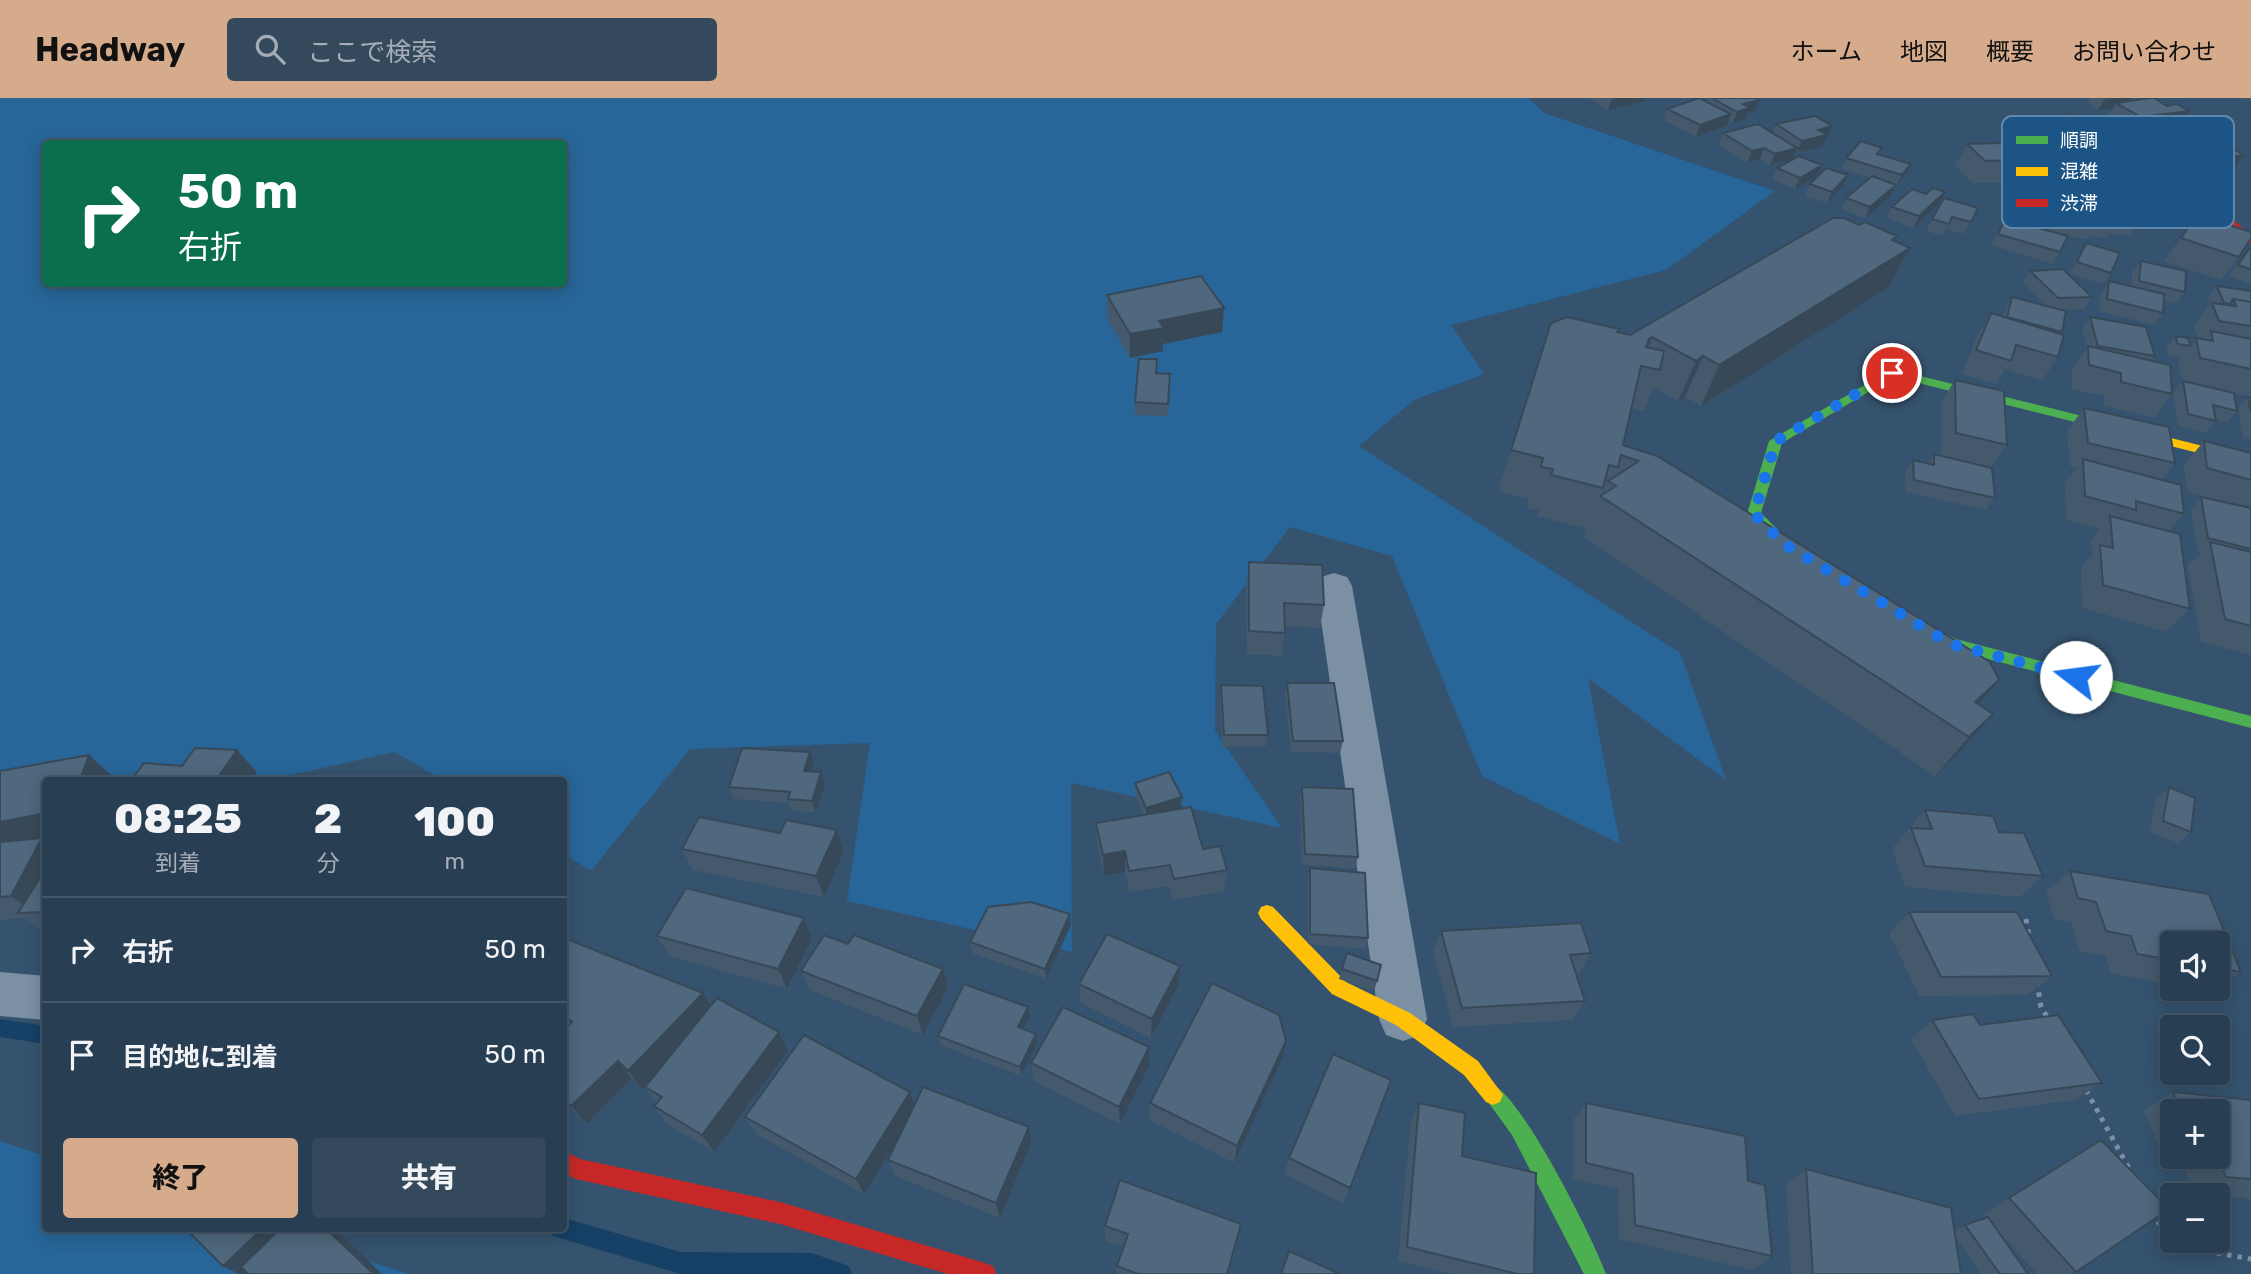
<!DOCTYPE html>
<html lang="ja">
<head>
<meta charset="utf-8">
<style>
  body { margin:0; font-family:Rubik,"Noto Sans JP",sans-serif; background:#34495c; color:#f1f3f6; height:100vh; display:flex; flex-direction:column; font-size:26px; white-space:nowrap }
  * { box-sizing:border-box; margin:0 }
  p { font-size:23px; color:#a5aeb8 }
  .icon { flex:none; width:38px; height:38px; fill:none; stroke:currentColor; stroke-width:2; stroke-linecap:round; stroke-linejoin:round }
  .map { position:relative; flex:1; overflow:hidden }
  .drawer { position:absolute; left:42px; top:679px; width:525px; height:455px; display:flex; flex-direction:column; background:#283e52; border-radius:7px; box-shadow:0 4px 18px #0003,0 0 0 2px #445769 }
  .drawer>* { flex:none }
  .guide { position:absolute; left:42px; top:42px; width:525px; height:147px; border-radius:7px; box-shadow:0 4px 18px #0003,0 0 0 2px #445769; background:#0b6e4f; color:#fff; overflow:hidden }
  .controls { position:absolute; left:2160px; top:833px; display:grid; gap:14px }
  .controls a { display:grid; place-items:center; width:70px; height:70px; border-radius:7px; background:#283e52; box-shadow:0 4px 18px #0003,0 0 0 2px #445769; font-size:35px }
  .pin { position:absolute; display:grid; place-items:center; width:60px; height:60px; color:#fff; margin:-30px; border:4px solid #fff; border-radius:50%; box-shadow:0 2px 7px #0007 }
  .me { position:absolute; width:77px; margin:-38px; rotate:285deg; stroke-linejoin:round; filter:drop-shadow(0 0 5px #0008) }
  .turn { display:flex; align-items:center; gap:24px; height:147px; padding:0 21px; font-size:32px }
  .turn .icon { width:91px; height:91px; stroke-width:2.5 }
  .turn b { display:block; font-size:49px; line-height:60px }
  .eta { display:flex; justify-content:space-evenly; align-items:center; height:119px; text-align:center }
  .eta b { font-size:42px; font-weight:800; line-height:49px }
  .button { display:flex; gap:14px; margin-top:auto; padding:14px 21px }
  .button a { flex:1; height:80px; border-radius:7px; background:#d6ab8b; color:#111; font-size:28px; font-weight:800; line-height:80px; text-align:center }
  .button a+a { background:#34495c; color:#f1f3f6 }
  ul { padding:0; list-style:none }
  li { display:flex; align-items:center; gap:21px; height:105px; padding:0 21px; border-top:2px solid #445769 }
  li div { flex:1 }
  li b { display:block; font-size:26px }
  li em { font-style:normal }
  header { display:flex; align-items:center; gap:42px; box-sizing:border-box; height:98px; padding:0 35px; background:#d6ab8b; color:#111 }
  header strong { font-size:33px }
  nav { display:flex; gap:38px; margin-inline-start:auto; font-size:24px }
  .search { width:490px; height:63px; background:#34495c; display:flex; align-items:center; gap:18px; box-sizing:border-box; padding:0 24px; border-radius:7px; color:#a5aeb8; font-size:26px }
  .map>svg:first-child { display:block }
  .green { fill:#286598; fill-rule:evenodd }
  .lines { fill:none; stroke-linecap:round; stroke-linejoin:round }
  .stream { fill:#164066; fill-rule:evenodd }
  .path { stroke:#7c90a4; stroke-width:5; stroke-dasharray:4.5 6; stroke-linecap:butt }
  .street { fill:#7c90a4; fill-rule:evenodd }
  .fast { fill:#4caf50; fill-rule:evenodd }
  .slow { fill:#ffc107; fill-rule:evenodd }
  .jam { fill:#c62828; fill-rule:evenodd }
  .wall { fill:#44596c; fill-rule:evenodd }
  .shaded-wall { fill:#374958 }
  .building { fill:#4f687d; stroke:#374958; stroke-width:2 }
  .route { stroke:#1a73e8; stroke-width:12; stroke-dasharray:0 21.6 }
  .key { fill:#1d5486; stroke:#6187aa; stroke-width:2 }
  .key-label { font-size:19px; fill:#fff }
</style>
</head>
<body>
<header>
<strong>Headway</strong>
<div class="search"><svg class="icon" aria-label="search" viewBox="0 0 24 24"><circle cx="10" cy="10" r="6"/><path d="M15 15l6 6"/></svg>ここで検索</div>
<nav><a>ホーム</a><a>地図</a><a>概要</a><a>お問い合わせ</a></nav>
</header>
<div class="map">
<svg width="2251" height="1176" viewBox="0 0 2251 1176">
  <rect width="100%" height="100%" fill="#35536e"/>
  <path class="green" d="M0,0H1528L1544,15L1775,93L1666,172L1451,227L1484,276L1414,302L1359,348L1680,555L1726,682L1588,580L1620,746L1482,678L1392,458L1290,429L1216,526L1215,633L1282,730L1071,685L1072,854L847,803L870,645L690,651L591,773L564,756V682H442L395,654L268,682H46L45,702L0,707ZM46,46H564V186H46Z
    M0,1043L45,1058L46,1130L269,1131L409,1176H0Z"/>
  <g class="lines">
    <path class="stream" d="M0,921L46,928V946L0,939Z
      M564,1120L681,1154L812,1155L849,1168L852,1176H681L553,1138L550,1130H564Z"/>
    <path class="path" d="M2026,821L2029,838
      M2037,884L2041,909L2049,922
      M2086,992L2132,1076
      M2153,1114L2171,1147L2251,1161"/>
    <path class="street" d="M1334,475L1347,479L1352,488L1427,921L1420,937L1403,943L1386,937L1379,921L1316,488L1321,479Z
      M0,874L46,878V922L0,918Z"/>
    <path class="fast" d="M1892,271L2139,332L2146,336L2139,340L1894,279L1782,345L1761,415L1789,443L1808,456L1801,461C1780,454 1760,434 1747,416L1769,343Z
      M1921,523L1956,541L2251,618V630L1946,550L1916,533L1913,529Z
      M1493,987C1522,999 1594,1142 1606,1176H1584L1512,1037L1483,997L1486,990Z"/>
    <path class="slow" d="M2139,332L2251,360V368L2134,339L2132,336Z
      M1267,807L1273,809L1346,884L1410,915L1478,963L1503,997L1500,1004L1493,1007L1486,1004L1464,977L1396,927L1332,896L1261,821L1258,815L1261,809Z"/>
    <path class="jam" d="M2178,82H2186L2251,137V146L2178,86Z
      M564,1053L580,1061L780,1104L985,1165L993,1168L996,1176H948L780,1126L576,1081L564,1075Z"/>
  </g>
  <path class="wall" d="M1588,0H1646L1645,3L1608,12Z
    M1709,0H1756L1759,2L1755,13L1748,15L1746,21L1733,25L1729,22L1727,27L1696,39L1663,22L1667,11L1708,4Z
    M2090,0H2145L2130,1V3L2183,21L2206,45L2159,51L2137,38L2142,30L2134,31L2109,16L2113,10L2098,12L2088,6Z
    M2240,0H2251V3Z
    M1776,26L1827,40H1826L1822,49L1797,54L1796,53L1793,61L1770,67L1760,61L1747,64L1718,47L1723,35H1772Z
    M2110,29L2103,41L2090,52L2108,56L2117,42L2158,61L2175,65L2168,61L2175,49L2244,57L2236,68L2192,75L2176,65L2172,75L2164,87L2134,79L2131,84L2120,82L2112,93L2107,94L2145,116L2129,138L2109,135L2106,140L2090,138L2087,141L2068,138L2060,154L2053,166L1991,147L2005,121L2051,134L2044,109L2052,96H2045L2031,83L1973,85L1955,68L1967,46L2040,43L2044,36Z
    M1882,50L1879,57L1905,77L1896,88L1890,99L1865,120L1841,111L1846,100L1870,80L1841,71L1846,60Z
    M1777,70L1816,79L1795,91L1772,82Z
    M1848,77L1843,89L1827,105L1805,98L1810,86Z
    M1945,94L1939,106L1913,130L1886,120L1892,109L1926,96Z
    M1944,100L1971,124L1964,136L1946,131L1942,138L1926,133Z
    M2197,117L2239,159L2221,182L2164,163Z
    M1895,143L1910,150L1888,190L1701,308L1685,299L1678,303L1653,289L1644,313L1632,310L1623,347L1979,607L1993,616L1959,655L1935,678L1584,439L1587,431L1537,418L1539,412L1527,410L1529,401L1498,393L1551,225L1630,237Z
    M2086,145L2111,175L2103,186L2070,176L2079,157Z
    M2251,148V186L2229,178Z
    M2141,163L2185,194L2176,206L2164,203L2163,215L2154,227L2099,213L2101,195L2109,183L2131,188L2132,175Z
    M2030,173L2092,199L2084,211L2062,212V234L2058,259L2042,283L2005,271L1996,286L1962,276L1977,238L1991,215L2003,219L2005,211L2012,199L2046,207L2023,185Z
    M2217,188L2251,193V299L2234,295L2237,313L2227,325L2216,322L2205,335L2178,328L2173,295L2182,284L2178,263L2181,260L2169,258L2166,250L2175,238L2191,247L2196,240H2198L2194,228L2210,206L2208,200Z
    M1107,197L1222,234L1163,246V253L1130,260L1107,220Z
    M2090,219L2155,258L2152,263L2172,296L2154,320L2104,308V298L2072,291V271L2087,250L2082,231Z
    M1955,282L2007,347L1991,369L1995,400L1986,412L1906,394L1905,374L1913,362L1928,366L1934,356L1941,358V305Z
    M1170,288L1168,318L1135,317V304Z
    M2248,299H2251V341L2243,339L2238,311Z
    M2084,310L2175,365L2162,382L2184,416L2169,433L2190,511L2167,534L2082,510L2081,470L2092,457L2091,442L2100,431L2066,422L2065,385L2077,370L2070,368L2067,333Z
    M2204,343L2251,355V557L2201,544L2188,467L2201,454L2197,453L2191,411L2201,399L2245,409L2187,394L2184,367Z
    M1249,464L1324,507L1320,530L1285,528L1282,558L1247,556L1246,487Z
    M1287,585L1343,643L1340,655L1291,654L1285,597Z
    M1221,587L1268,637L1266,648L1222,649L1220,599Z
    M810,654L814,665L811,674H821L825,686L816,714L792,713L789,705L734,701L729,689Z
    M89,657L113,679L44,742L46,743V835L24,820L0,822V673Z
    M1135,685L1181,710L1203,751L1227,772L1224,793L1173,802L1169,788L1129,794L1125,774L1104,778L1097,746L1096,725L1144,717L1135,696Z
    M1302,689L1358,759L1355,770L1302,767L1300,700Z
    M2169,689L2191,734L2178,745L2150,734L2156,701Z
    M1925,712L1999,734L2043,778L2020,799L1905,789L1892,751Z
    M837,732L844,753L824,799L693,772L682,751L780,735Z
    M1310,770L1368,840L1365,851L1308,846L1307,781Z
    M2070,773L2209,796L2241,874L2217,890V845H2172V887L2111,875L2105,858L2080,854L2071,824L2054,821L2046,794Z
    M1909,814L2052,878L2027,897L1919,898L1889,835Z
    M804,820L812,841L787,891L669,858L657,838Z
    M1071,827L1046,881L972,855L970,844Z
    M1441,833L1591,855L1579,875H1576L1585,903L1573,922L1453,929L1433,853Z
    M564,840L703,895L711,908L779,934L788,953L714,1054L667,1026L654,1008L657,1005L645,989L654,978L642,991L632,981L587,1026L564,1004V932L568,927L564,923Z
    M848,846L943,871L948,890L923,937L810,892L801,873Z
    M1347,855L1377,883L1374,893L1339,881Z
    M1079,886L1178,888L1151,940L1080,905Z
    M2194,891H2216L2211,894Z
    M1029,919L1023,931L1037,946L1021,978L940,947L938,938Z
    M1932,922L1980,927L2102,985L2075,1002L1955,1018L1911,941Z
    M1149,949V968L1120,1026L1034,983L1031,965Z
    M1282,961L1234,1065L1149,1022L1150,1005Z
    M2173,994L2251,1002V1101L2193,1094L2180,1063L2165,1061L2143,1012ZM2172,1013H2217V1059H2172Z
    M1419,1005L1462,1058L1534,1176H1452L1398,1163L1411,1022Z
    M1586,1005L1748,1083L1772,1158L1752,1172L1619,1141L1618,1091L1573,1081V1022Z
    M914,1006L1031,1045L1000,1120L895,1078L888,1062L897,1043L864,1096L756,1036L745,1019Z
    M2101,1042L2076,1174L2072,1176H2037L1996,1131L2028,1176H1981L1956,1140L1961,1176H1791L1786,1087L1806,1071L1955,1133L1965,1127L1987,1119L1983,1116L2073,1058Z
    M1289,1060L1350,1090L1343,1105L1284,1076Z
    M1105,1128L1237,1141L1228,1176H1117V1168L1124,1149L1105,1143Z"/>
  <path class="shaded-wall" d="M1616,0H1646L1645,3L1608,12L1612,1Z
    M2111,0H2131L2127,7L2116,5L2113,10L2098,12L2105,1Z
    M1759,2L1755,13L1748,15L1746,21L1733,25L1737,14L1743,6Z
    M2189,13L2181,24L2144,26L2142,30L2134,31L2141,19Z
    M1731,16L1727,27L1696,39L1700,27Z
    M1832,28L1822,49L1797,54L1802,43L1818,32Z
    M2110,29L2103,41L2079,61L2086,50Z
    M2214,33L2206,45L2159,51L2167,40Z
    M1764,50L1760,61L1747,64L1752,53Z
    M1797,50L1793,61L1770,67L1775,56Z
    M2244,57L2236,68L2192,75L2200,63Z
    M1911,66L1905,77L1896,88L1902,77Z
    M1822,67L1816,79L1795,91L1800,80Z
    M1848,77L1843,89L1827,105L1832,94Z
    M1896,87L1890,99L1865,120L1870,109Z
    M1945,94L1939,106L1913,130L1919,118Z
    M1897,138L1883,166L1910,150L1888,190L1701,308L1719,267Z
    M1224,210L1222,234L1163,246V253L1130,260V236L1159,223Z
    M1652,239L1637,280L1649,241Z
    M1703,258L1685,299L1678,303L1696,263Z
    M1999,582L1966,622L1975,604Z
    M1993,616L1959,655L1935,678L1969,639Z
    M237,652L257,674L252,682H216Z
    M810,654L814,665L808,685L804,673Z
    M89,657L113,679L112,682H80Z
    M821,674L825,686L816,714L812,703Z
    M1182,699L1181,710L1146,721V710Z
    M46,715V742H44L46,743V806L34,815L11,798L0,750V724Z
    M837,732L844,753L824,799L816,778Z
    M1125,753V774L1104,778L1103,757Z
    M1070,816L1071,827L1046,881L1045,871Z
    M804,820L812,841L787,891L778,871Z
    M1180,868L1178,888L1151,940L1152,921Z
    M943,871L948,890L923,937L917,918Z
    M703,895L714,914L642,991L628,973Z
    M1028,909L1029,919L1019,939L1018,929Z
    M779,934L788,953L714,1054L702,1037Z
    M1036,936L1037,946L1021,978L1020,969Z
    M1286,943L1282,961L1234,1065L1237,1048Z
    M1149,949V968L1120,1026L1119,1009Z
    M618,963L632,981L587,1026L571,1008Z
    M910,994L916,1012L864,1096L856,1081Z
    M1029,1029L1031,1045L1000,1120L996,1105Z
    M263,1130H304L257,1176H239L223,1168Z
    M325,1130H334L382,1176H374Z"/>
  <path class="building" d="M1699,0L1731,16L1700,27L1667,11Z
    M1712,0H1756L1759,2L1743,6L1750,10L1737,14Z
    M2150,0H2154L2167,8L2177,6L2189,13L2141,19L2116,5Z
    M2069,16L2110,29L2086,50L2072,45L2069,43H2065L2044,36Z
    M1815,18L1832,28L1818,32L1827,37L1802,43L1776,26Z
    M1758,26L1797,50L1775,56L1764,50L1752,53L1723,35Z
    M1861,43L1882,50L1877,56L1911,66L1902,77L1846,60Z
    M2069,43L2080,52L2103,51L2127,71L2058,74L2044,61L1985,63L1967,46Z
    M2219,43L2244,57L2200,63L2175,49Z
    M1799,58L1822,67L1800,80L1777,70Z
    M1826,70L1848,77L1832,94L1810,86Z
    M1872,78L1896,87L1870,109L1846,100Z
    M1933,90L1945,94L1919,118L1892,109L1912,91L1926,96Z
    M1944,100L1978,110L1971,124L1952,119L1949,126L1932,121Z
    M2197,117L2251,134V140L2239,159L2181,140Z
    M1833,120H1844L1859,127L1865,124L1897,138L1892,142L1910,150L1719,267L1703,258L1696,263L1652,239L1649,241L1646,249L1664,253L1660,272L1641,268L1623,347L1657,358L1990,564L1999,582L1975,604L1993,616L1969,639L1600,398L1616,388L1608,383L1639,363L1621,357L1618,369L1609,367L1603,390L1551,377L1553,371L1541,369L1543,360L1511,352L1551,225L1567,219L1619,231L1617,234L1630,237Z
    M2005,121L2068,138L2060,154L1998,136Z
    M2086,145L2120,155L2111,175L2077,164Z
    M2251,148V171L2238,167Z
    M2141,163L2186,173L2185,194L2139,183Z
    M2063,171L2092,199L2058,200L2030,173Z
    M1201,178L1224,210L1159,223L1164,230L1130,236L1107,197Z
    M2109,183L2164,196L2163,215L2107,201Z
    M2217,188L2251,193V204L2233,201L2230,206L2224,205Z
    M2012,199L2066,213L2062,234L2007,219Z
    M2233,201L2251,204V228L2219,223L2212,205L2236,208Z
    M1991,215L2064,237L2058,259L2016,247L2011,263L1976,252Z
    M2090,219L2146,229L2155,258L2098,248Z
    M2211,233L2251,241V271L2200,260L2196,240L2213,243Z
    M2175,238L2188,240L2191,248L2178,246Z
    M2088,248L2170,267L2172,296L2121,284V275L2089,267Z
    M1139,261H1157L1156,275L1170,276L1168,306L1135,304Z
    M1955,282L2004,293L2007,347L1956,335Z
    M2183,283L2234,295L2237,313L2213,307L2216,323L2188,316Z
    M2248,299H2251V314Z
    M2084,310L2169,329L2175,365L2088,345Z
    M2204,343L2251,355V382L2207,370Z
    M1934,356L1992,370L1995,400L1914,382L1913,362L1934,367Z
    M2083,361L2181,387L2184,416L2136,403V412L2085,398Z
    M2201,399L2251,410V451L2208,440Z
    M2110,418L2180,436L2190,511L2103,487L2100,447L2113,450Z
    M2210,444L2251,454V528L2225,521Z
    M1249,464L1322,467L1324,507L1284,505L1285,535L1249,533Z
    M1287,585H1334L1343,643H1293Z
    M1221,587L1263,588L1268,637H1224Z
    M195,650L237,652L216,682H131L144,665L182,668Z
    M742,650L810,654L804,673L821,674L812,703L788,701L790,694L729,689Z
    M89,657L80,682H46V715L0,724V673Z
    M1169,674L1182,699L1146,710L1135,685Z
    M1302,689L1353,691L1358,759L1305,756Z
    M2169,689L2195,700L2191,734L2163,723Z
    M1191,709L1203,751L1220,748L1227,772L1174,781L1170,767L1129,773L1125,753L1103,757L1096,725Z
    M1925,712L1993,718L1999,734L2024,735L2043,778L1925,768L1911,730L1932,731Z
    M699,719L780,735L786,722L837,732L816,778L682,751Z
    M42,740L11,798L0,799V744Z
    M46,770V814L18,815Z
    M1310,770L1365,775L1368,840L1310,836Z
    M2070,773L2209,796L2241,874L2217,870V845H2172V862L2137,856L2131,838L2106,833L2096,804L2078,800Z
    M686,790L804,820L778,871L657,838Z
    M1031,804L1070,816L1045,871L970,844L988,809Z
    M1909,814H2017L2052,878L1941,879Z
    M1581,825L1591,855L1570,857L1585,903L1462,910L1441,833Z
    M1107,836L1180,868L1152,921L1079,886Z
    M824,837L848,846L854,837L943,871L917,918L801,873Z
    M564,840L703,895L628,973L618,963L571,1008L564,1001V932L572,924L564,917Z
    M1347,855L1381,867L1377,883L1342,871Z
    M1212,885L1279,917L1286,943L1237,1048L1150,1005Z
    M964,886L1028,909L1018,929L1036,936L1020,969L938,938Z
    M717,900L779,934L702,1037L654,1008L662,999L645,989Z
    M1063,909L1149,949L1119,1009L1031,965Z
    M1973,916L1980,927L2058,917L2102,985L1979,1001L1932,922Z
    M804,937L910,994L856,1081L745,1019Z
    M1333,956L1391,982L1350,1090L1289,1060Z
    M923,989L1029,1029L996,1105L888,1062Z
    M2173,994L2251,1002V1081L2226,1079L2217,1059V1013H2181Z
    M1419,1005L1465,1015L1462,1058L1536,1075L1534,1176H1518L1407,1149Z
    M1586,1005L1745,1038L1748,1083L1765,1087L1772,1158L1635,1127L1633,1076L1586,1065Z
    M2101,1042L2169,1111L2076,1174L2009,1100Z
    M1806,1071L1951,1110L1961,1176H1813Z
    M1120,1082L1241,1126L1227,1176H1138L1117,1168L1128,1136L1105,1128Z
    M1988,1119L2028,1176H2000L1965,1127Z
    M185,1130H263L223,1168Z
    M281,1130H325L374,1176H248L241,1169Z
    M1289,1153L1340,1176H1281Z"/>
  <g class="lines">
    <path class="route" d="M1892,275L1776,343L1754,416L1784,446L1951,546L2076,579"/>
  </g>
  <rect x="2002" y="18" width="232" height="112" rx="10" class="key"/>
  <rect x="2016" y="38" width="32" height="8" fill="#4caf50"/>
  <rect x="2016" y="69" width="32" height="9" fill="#ffc107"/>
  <rect x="2016" y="101" width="32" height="8" fill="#c62828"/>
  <g class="key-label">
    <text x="2060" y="49">順調</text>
    <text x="2060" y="80">混雑</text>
    <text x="2060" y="112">渋滞</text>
  </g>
</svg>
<div class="controls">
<a><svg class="icon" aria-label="sound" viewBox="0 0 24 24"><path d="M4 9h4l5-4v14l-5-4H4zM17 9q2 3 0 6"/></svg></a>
<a><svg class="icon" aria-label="search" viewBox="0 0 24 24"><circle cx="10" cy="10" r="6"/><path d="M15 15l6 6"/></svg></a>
<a>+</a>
<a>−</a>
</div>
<div class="pin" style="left:1892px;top:275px;background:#d93025"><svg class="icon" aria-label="arrive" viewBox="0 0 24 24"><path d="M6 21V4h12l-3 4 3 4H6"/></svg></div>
<svg class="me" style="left:2076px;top:579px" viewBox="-20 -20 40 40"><circle r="19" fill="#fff"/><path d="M0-13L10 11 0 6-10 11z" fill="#1a73e8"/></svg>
<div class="guide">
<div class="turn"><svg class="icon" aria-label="right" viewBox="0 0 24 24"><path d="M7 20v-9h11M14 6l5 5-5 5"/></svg><div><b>50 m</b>右折</div></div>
</div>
<section class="drawer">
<div class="eta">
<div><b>08:25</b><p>到着</p></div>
<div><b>2</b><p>分</p></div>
<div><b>100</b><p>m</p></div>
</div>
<ul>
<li><svg class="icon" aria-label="right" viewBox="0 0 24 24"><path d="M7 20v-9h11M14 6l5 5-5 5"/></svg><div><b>右折</b></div><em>50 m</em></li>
<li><svg class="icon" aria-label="arrive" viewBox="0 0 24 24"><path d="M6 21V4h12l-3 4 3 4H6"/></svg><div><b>目的地に到着</b></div><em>50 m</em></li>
</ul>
<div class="button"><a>終了</a><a>共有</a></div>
</section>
</div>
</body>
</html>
